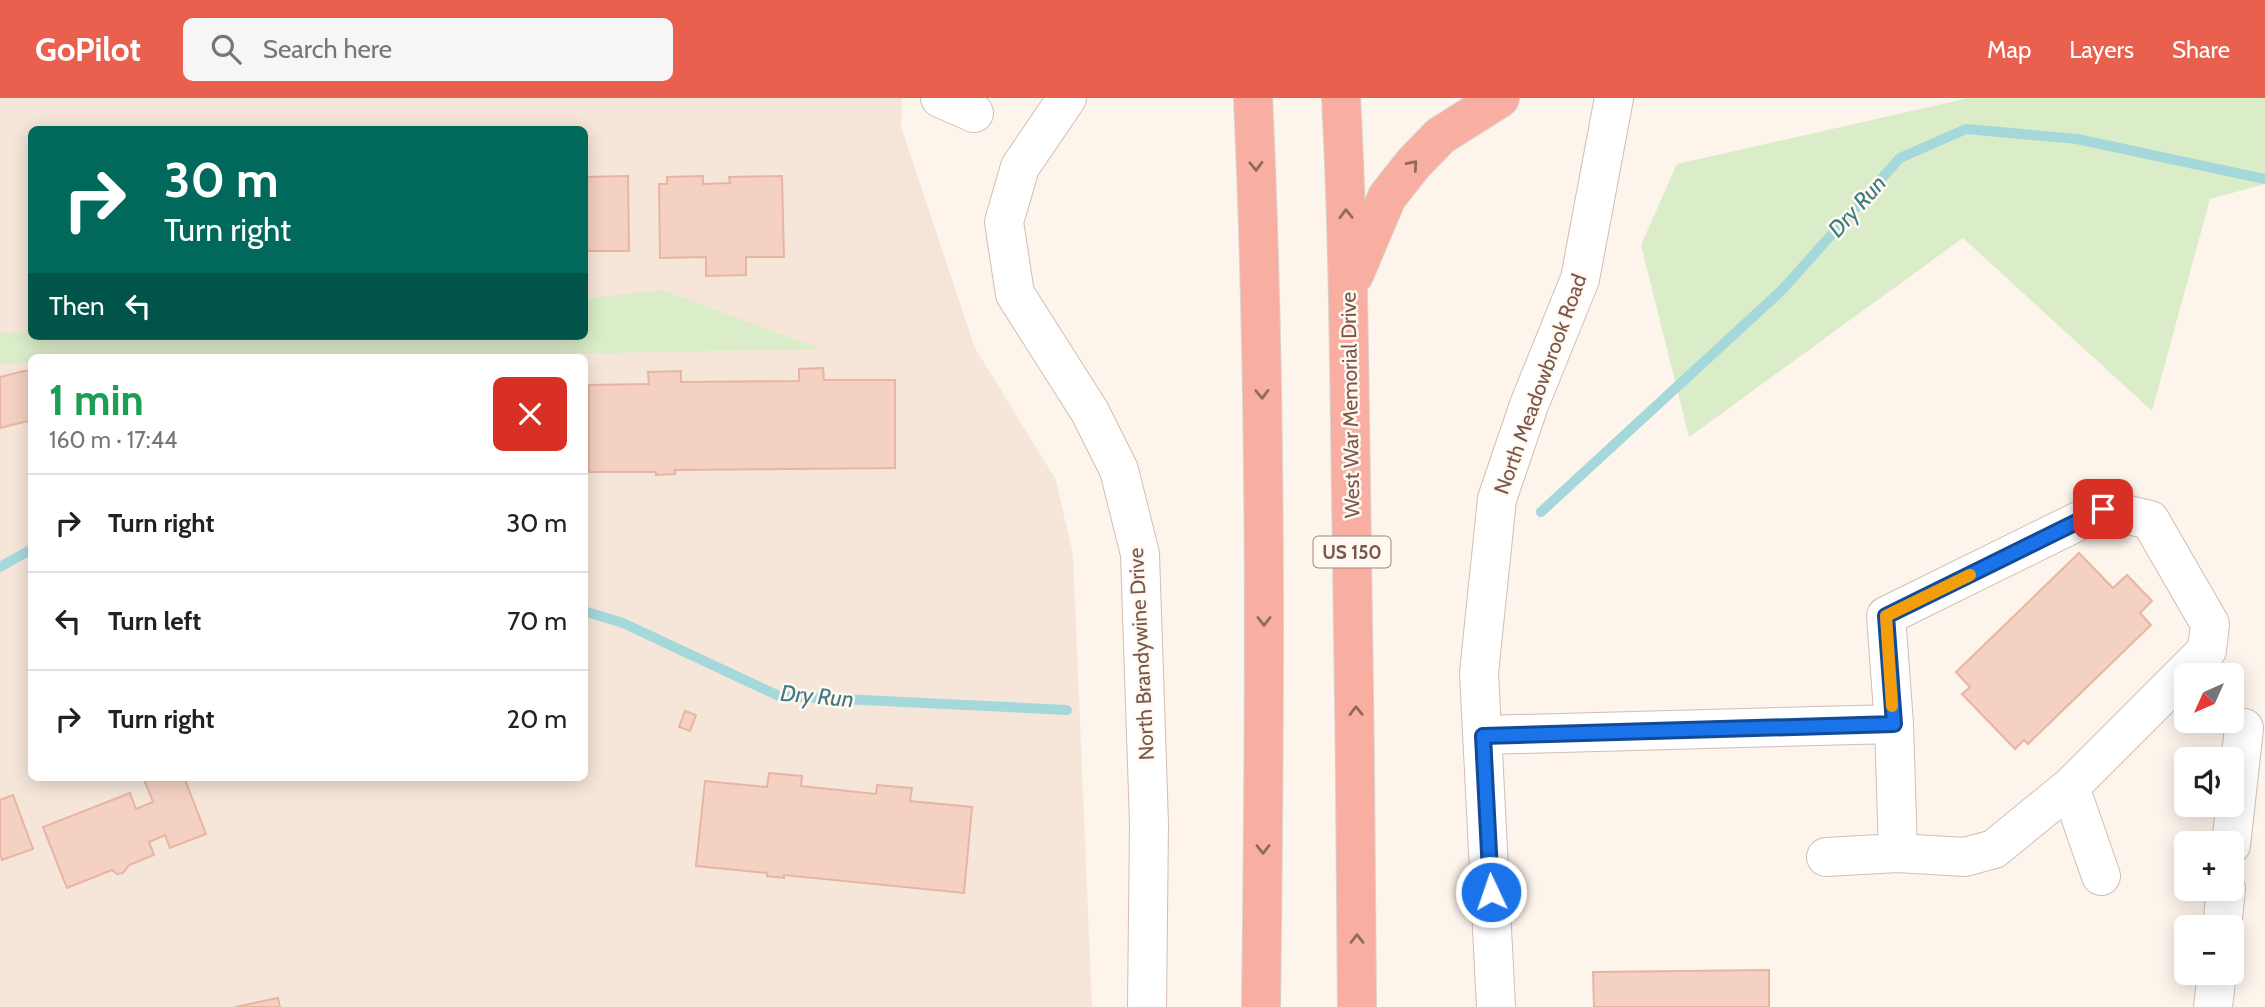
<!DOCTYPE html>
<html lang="en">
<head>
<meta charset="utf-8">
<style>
  body { margin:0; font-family:Cabin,sans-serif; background:#f6f6f6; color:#222; height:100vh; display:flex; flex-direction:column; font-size:26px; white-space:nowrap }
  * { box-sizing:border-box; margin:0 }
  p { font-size:23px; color:#767676 }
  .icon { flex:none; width:38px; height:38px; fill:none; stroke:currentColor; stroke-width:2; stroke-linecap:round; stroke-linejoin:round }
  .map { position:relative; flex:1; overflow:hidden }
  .panel { position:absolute; left:28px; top:256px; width:560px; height:427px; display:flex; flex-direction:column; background:#fff; border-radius:10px; box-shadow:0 4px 18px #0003 }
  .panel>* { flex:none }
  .guide { position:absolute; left:28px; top:28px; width:560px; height:214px; border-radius:10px; box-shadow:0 4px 18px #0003; background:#00695c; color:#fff; overflow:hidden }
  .needle { width:46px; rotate:225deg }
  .buttons { position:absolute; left:2174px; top:565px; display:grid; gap:14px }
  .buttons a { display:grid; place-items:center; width:70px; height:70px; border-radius:10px; background:#fff; box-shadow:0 4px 18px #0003; font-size:35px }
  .pin { position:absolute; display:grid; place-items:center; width:60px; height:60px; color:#fff; margin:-30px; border-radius:14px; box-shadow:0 4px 10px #0006 }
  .me { position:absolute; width:77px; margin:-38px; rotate:357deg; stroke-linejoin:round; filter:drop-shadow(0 0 5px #0008) }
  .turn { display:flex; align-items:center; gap:24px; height:147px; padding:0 21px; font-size:32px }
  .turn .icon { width:91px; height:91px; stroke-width:2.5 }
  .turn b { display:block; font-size:49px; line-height:60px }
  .then { display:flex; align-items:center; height:66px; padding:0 21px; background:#0003; gap:14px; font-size:26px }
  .round { display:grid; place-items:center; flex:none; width:74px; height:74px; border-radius:10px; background:#f6f6f6 }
  .overview { display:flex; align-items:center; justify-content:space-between; height:119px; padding:0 21px }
  h1 { font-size:42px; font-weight:700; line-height:52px; color:#1e9e55 }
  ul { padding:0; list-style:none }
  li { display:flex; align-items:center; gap:21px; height:98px; padding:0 21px; border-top:2px solid #e0e0e0 }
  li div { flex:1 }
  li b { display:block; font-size:26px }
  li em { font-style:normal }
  header { display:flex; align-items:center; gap:42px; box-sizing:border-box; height:98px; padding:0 35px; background:#e9614e; color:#fff }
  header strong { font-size:33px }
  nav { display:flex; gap:38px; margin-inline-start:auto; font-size:24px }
  .search { width:490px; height:63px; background:#f6f6f6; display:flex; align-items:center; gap:18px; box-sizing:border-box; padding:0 24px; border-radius:10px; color:#767676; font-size:26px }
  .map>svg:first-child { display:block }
  .residential { fill:#f5e6d9; fill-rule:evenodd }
  .green { fill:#daecc8 }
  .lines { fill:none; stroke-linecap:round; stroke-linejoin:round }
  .stream { stroke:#a4d8db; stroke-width:10 }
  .building { fill:#f4d1c2; stroke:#e7b5a1; stroke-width:2 }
  .minor-casing { stroke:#d3bdb2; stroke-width:40 }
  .highway-casing { stroke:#dad0cd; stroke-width:40 }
  .minor { stroke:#fff; stroke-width:38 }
  .highway { stroke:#f8afa1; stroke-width:38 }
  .oneway { stroke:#93695d }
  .route-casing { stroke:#114b97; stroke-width:18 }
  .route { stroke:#1a73e8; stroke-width:12 }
  .slow { stroke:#f59e0b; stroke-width:12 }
  .labels { text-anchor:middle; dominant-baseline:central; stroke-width:5; stroke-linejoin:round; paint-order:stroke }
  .shield { fill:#fff9f2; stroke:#a2887e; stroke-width:2 }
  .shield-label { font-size:19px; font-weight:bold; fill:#7a584c }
  .street-label { font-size:21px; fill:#7a584c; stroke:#fff9f2 }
  .water-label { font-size:23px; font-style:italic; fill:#3e7b7f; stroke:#fff9f2 }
</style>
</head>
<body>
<header>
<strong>GoPilot</strong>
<div class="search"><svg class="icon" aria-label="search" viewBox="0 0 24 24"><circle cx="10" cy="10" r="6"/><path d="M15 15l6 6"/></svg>Search here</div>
<nav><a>Map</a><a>Layers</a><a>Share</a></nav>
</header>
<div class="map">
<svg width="2265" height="909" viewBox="0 0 2265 909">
  <rect width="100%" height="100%" fill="#fdf4eb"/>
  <path class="residential" d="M0,0H902L901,29L975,250L1056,382L1073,457L1092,909H0ZM32,32H584V238H32ZM32,259H584V679H32Z"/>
  <path class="green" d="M1969,0H2265V86L2210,101L2152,313L1963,140L1689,339L1641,147L1677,66Z
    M661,192L821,251L409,259H32L31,265L0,266V235L31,234L32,238H584L585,201Z"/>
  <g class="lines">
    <path class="stream" d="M1541,414L1782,192L1900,60L1966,31L2077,41L2265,81
      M0,469L32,451
      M584,513L623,525L779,598L1067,612"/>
  </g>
  <path class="building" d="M628,78L629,153H584V79Z
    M703,78V86L730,85L729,79L782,78L784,159H746V177L706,178V159L660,160L659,86H667V79Z
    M823,270L824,282H895V370L675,372V376L656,377V374H589V287L649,286L648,274L681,273V284L799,283V271Z
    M24,273H32V322L0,330V279Z
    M2079,455L2113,490L2127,477L2152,503L2140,515L2151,527L2028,646L2024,642L2015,651L1962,596L1970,589L1956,574Z
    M685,613L696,617L690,633L679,629Z
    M769,675L802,678L801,688L876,696L877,687L912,690L910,703L972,709L964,795L784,777V780L767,778V775L696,768L705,683L767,689Z
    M143,679H184L206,736L170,750L165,737L149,744L154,757L129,767L123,775L117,776L112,772L67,790L43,729L130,695L136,711L153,704Z
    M13,697L33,751L2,762L0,755V702Z
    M1769,872V909H1594L1593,874Z
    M278,900L280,909H235Z"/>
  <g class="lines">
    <defs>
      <path id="minor" d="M940,0L974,15
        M1067,0L1020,69L1004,124L1015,196L1090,314L1119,372L1140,456L1149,726L1147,909
        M1483,637L1894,626
        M2070,689L2101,778
        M2231,747L2244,630
        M1826,759L1898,755L1965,759L1994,751L2070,689L2207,552L2210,526L2150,422L2103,411L1886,518L1894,626L1898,755
        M2222,830L2226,791
        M1496,909L1479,575L1497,401L1529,307L1580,181L1614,0
        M2213,909L2217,875"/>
      <path id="highway" d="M1253,0C1267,303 1265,606 1261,909
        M1341,0C1348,130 1349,261 1351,391C1354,564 1356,736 1357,909
        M1354,177L1387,99L1413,66L1440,38L1500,0"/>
    </defs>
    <use href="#minor" class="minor-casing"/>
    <use href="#highway" class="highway-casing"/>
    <use href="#minor" class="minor"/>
    <use href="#highway" class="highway"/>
  </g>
  <defs><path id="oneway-chevron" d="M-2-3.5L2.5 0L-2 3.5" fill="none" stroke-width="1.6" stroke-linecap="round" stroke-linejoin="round" transform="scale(1.75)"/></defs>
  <g class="oneway">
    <use href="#oneway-chevron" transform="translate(1413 67) rotate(-49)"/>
    <use href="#oneway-chevron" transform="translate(1256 68) rotate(88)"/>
    <use href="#oneway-chevron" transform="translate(1346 116) rotate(-91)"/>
    <use href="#oneway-chevron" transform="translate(1262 296) rotate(89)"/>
    <use href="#oneway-chevron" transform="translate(1264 523) rotate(90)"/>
    <use href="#oneway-chevron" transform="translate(1356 613) rotate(-91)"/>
    <use href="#oneway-chevron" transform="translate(1263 751) rotate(90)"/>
    <use href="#oneway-chevron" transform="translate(1357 841) rotate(-90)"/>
  </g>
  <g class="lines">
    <defs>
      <path id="route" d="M1491,794L1483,638L1894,626L1886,518L2103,411"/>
    </defs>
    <use href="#route" class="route-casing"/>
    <use href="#route" class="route"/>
    <path class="slow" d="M1892,608L1886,518L1970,477"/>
  </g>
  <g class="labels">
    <rect class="shield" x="1313.5" y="438.5" width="77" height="31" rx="5"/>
    <g class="shield-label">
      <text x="1352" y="454">US 150</text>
    </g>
    <g class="street-label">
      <text transform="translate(1540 286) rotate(-70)">North Meadowbrook Road</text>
      <text transform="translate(1350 307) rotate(-91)">West War Memorial Drive</text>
      <text transform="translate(1141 556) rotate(-93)">North Brandywine Drive</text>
    </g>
    <g class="water-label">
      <text transform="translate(1857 108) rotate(-48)">Dry Run</text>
      <text transform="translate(817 598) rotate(5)">Dry Run</text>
    </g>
  </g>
</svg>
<div class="buttons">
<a><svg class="needle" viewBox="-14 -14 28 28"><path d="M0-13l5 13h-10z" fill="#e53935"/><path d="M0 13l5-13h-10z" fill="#767676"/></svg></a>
<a><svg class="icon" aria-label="sound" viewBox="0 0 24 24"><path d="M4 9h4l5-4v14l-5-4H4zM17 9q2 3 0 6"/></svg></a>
<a>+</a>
<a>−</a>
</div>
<div class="pin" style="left:2103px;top:411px;background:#d93025"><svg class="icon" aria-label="arrive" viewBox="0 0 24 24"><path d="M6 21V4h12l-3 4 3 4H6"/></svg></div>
<svg class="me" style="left:1491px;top:794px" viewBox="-20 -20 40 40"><circle r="17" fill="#1a73e8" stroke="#fff" stroke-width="3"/><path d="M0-11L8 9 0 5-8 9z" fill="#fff"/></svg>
<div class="guide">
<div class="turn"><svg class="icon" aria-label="right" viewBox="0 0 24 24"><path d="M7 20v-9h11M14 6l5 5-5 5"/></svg><div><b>30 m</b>Turn right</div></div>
<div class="then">Then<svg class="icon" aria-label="left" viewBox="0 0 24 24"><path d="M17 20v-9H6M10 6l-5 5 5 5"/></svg></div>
</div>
<section class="panel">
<div class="overview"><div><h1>1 min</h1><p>160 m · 17:44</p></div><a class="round" style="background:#d93025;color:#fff"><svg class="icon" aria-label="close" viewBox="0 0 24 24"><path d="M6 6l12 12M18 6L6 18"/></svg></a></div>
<ul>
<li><svg class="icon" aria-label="right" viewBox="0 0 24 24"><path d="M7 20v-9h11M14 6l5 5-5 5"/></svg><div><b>Turn right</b></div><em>30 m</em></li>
<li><svg class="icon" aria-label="left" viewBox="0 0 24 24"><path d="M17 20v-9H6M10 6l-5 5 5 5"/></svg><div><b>Turn left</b></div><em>70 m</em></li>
<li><svg class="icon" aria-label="right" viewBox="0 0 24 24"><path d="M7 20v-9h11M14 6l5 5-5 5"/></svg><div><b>Turn right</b></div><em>20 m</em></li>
</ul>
</section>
</div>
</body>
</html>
